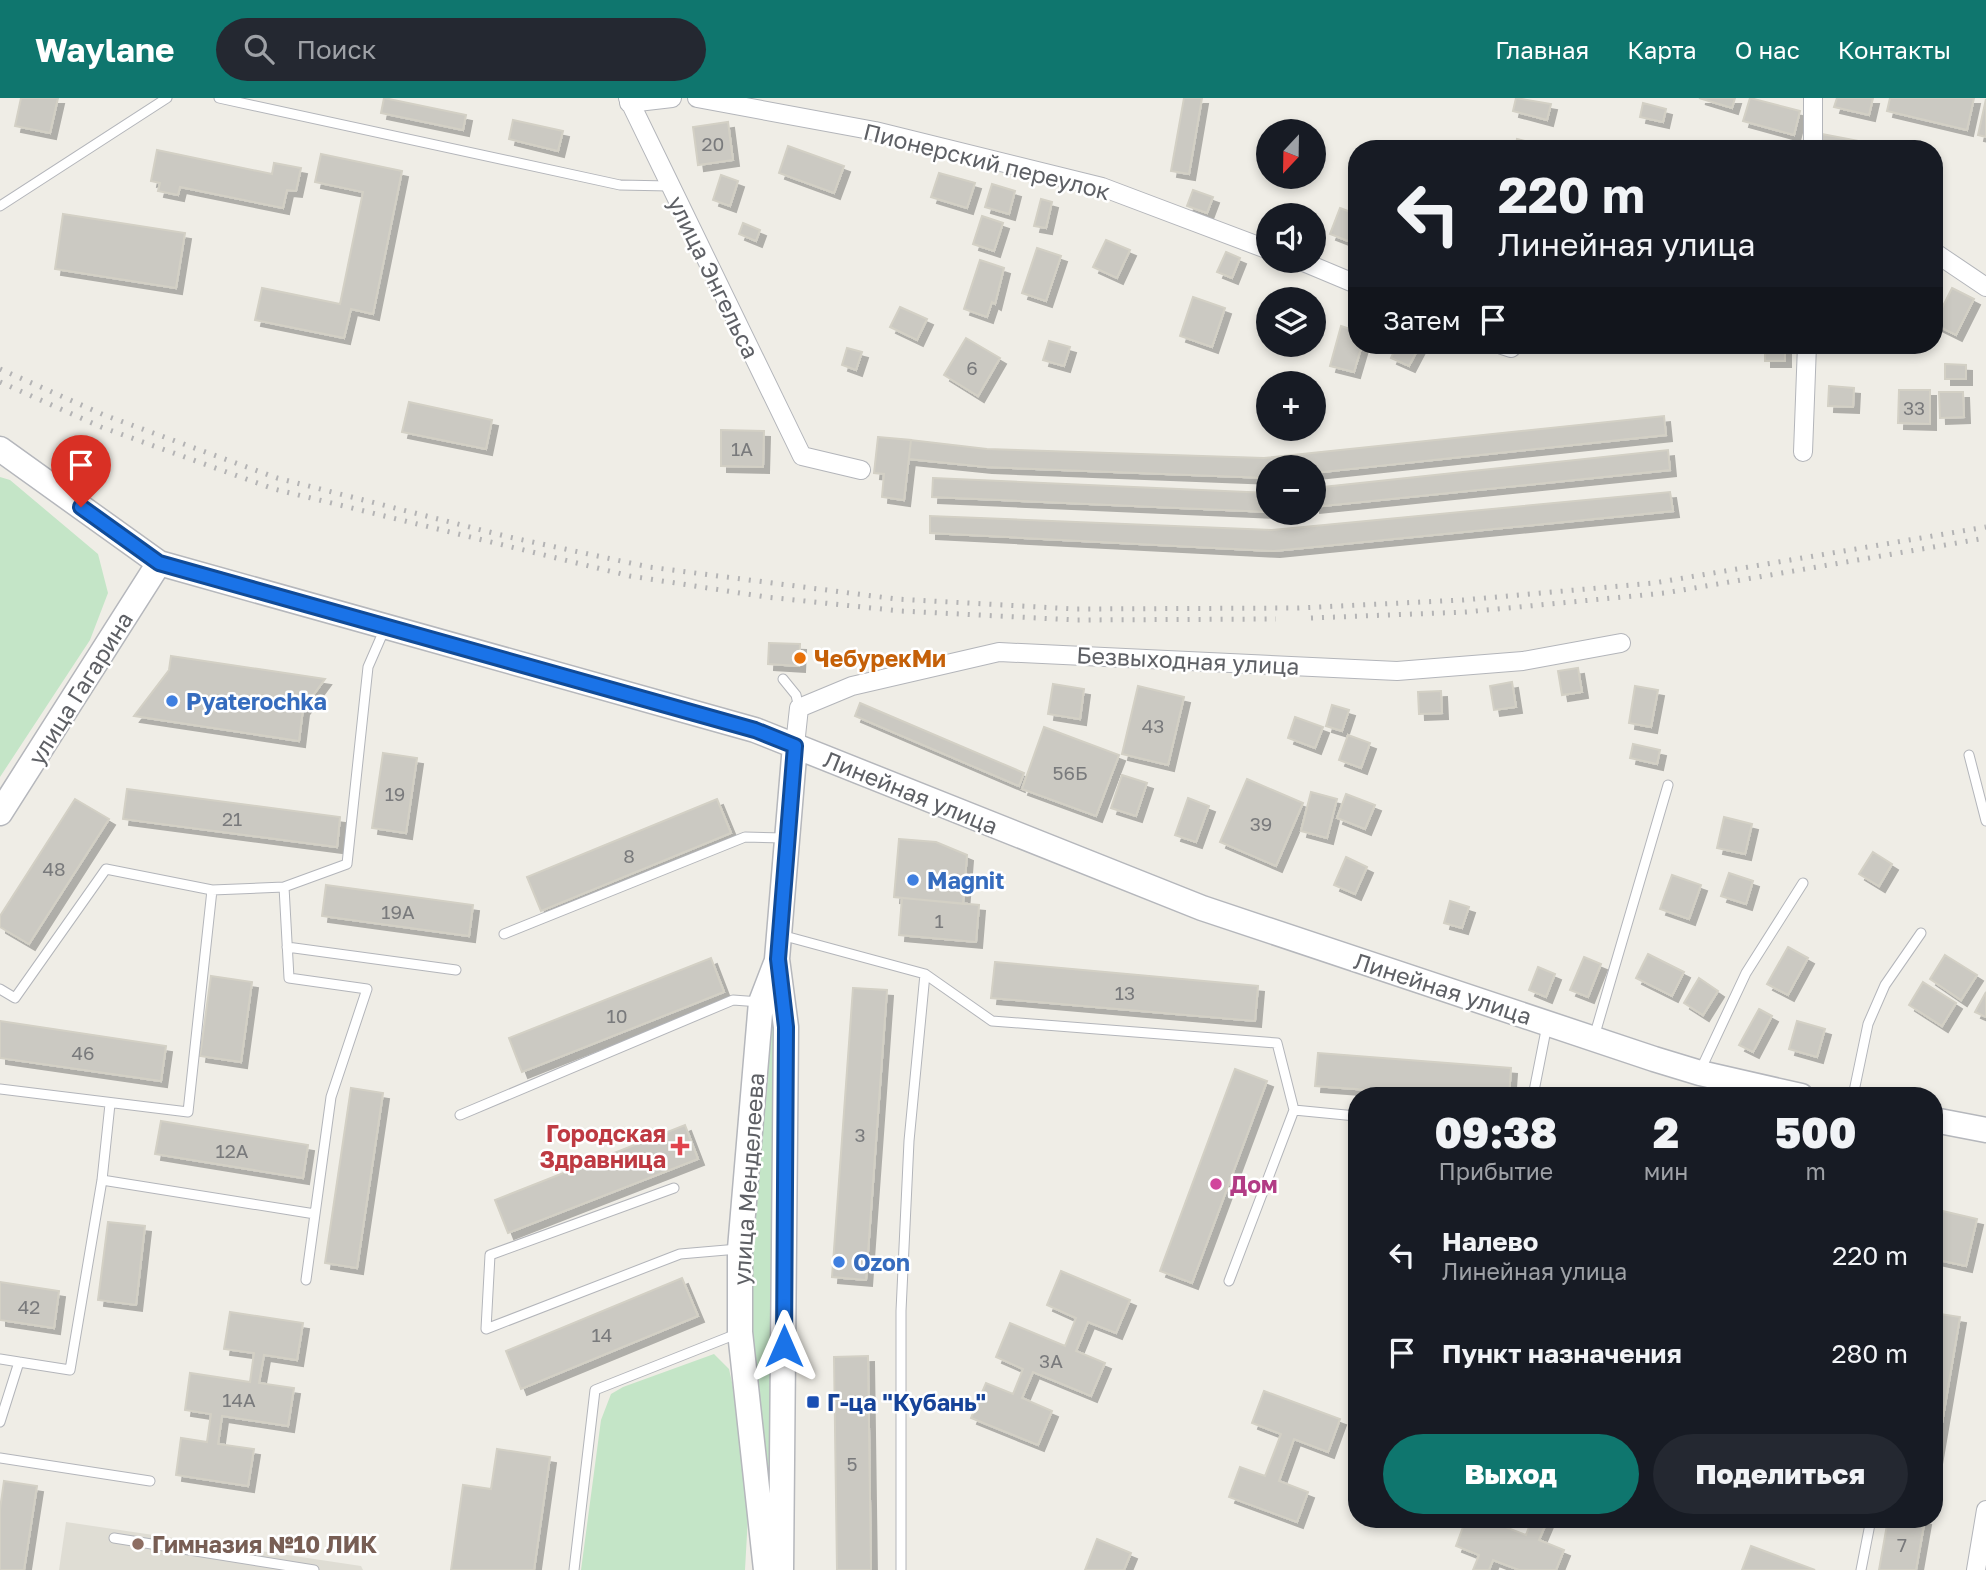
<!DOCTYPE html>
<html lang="ru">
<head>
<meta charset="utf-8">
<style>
  body { margin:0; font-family:"Golos Text",sans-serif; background:#242831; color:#f1f3f6; height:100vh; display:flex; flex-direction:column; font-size:26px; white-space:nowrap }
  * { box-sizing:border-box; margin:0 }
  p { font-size:23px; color:#9ea1a6 }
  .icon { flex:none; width:38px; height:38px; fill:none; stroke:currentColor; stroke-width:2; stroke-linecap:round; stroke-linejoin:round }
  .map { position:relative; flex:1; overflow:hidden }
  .sheet { position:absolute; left:1348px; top:989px; width:595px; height:441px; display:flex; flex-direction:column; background:#171b24; border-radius:28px; box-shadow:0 4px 10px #0003 }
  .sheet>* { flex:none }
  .guide { position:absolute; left:1348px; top:42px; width:595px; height:214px; border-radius:28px; box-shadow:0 4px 10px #0003; background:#171b24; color:#f1f3f6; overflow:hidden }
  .needle { width:46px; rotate:202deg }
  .fabs { position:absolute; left:1256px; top:21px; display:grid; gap:14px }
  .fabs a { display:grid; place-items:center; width:70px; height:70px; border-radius:50%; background:#171b24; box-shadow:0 4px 10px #0003; font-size:35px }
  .pin { position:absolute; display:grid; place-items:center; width:60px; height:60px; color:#fff; margin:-72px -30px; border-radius:50% 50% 50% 0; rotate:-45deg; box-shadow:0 0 7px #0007 }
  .pin .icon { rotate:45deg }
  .me { position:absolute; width:77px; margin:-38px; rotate:0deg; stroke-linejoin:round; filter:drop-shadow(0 0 5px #0008) }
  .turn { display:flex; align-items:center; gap:24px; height:147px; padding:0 35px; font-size:32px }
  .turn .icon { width:91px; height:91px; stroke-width:2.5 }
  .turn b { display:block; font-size:49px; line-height:60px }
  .then { display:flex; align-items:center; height:66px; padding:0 35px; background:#0003; gap:14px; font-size:26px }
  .eta { display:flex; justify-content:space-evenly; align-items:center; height:119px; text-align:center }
  .eta b { font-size:42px; font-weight:800; line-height:49px }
  .action { display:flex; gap:14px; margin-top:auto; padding:14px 35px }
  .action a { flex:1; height:80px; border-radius:42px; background:#0f766e; color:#fff; font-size:28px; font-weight:800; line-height:80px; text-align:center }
  .action a+a { background:#242831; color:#f1f3f6 }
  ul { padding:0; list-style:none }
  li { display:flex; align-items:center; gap:21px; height:98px; padding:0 35px }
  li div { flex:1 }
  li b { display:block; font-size:26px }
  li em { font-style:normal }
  header { display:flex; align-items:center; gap:42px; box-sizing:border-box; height:98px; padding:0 35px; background:#0f766e; color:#fff }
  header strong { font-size:33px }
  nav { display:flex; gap:38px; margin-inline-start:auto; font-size:24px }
  .search { width:490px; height:63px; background:#242831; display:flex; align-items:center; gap:18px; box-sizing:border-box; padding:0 24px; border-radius:38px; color:#9ea1a6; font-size:26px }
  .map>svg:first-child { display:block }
  .education { fill:#dfddd4 }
  .green { fill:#c4e5c7 }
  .building { fill:#cbc9c2; stroke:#d3d0c5; stroke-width:2; filter:url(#shadow) }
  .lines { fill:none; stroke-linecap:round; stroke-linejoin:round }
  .service-casing { stroke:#b3b5ba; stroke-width:11 }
  .minor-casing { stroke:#b3b5ba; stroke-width:20 }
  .secondary-casing { stroke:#b5b7bc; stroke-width:27 }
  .service { stroke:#fff; stroke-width:9 }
  .minor { stroke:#fff; stroke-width:18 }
  .secondary { stroke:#fff; stroke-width:24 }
  .rail { stroke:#b4b4b5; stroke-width:5; stroke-dasharray:2 9; stroke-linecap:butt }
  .route-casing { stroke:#114b97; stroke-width:18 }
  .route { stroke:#1a73e8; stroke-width:12 }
  .food-dot { fill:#e8710a; stroke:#fff; stroke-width:2.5 }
  .shop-dot { fill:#3f7fe0; stroke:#fff; stroke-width:2.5 }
  .health-dot { fill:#e0444e; stroke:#fff; stroke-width:2.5 }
  .hotel-dot { fill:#d1479c; stroke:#fff; stroke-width:2.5 }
  .transit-dot { fill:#1a4fb4; stroke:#fff; stroke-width:2.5 }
  .education-dot { fill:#8d6e63; stroke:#fff; stroke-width:2.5 }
  .labels { text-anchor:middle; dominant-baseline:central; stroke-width:5; stroke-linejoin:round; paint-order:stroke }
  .number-label { font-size:19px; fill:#797a7c }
  .street-label { font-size:23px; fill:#5e6065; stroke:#fff }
  .food-label { font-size:23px; font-weight:bold; fill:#c56008; stroke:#fff; text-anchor:start }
  .shop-label { font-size:23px; font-weight:bold; fill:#366cbe; stroke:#fff; text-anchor:start }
  .health-label { font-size:23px; font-weight:bold; fill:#be3a42; stroke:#fff; text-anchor:end }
  .hotel-label { font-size:23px; font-weight:bold; fill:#b23c85; stroke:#fff; text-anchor:start }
  .transit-label { font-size:23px; font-weight:bold; fill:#164399; stroke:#fff; text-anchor:start }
  .education-label { font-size:23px; font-weight:bold; fill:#785e54; stroke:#fff; text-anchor:start }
</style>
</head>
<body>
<header>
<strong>Waylane</strong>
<div class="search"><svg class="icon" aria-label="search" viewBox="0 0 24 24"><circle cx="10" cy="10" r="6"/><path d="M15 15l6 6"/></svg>Поиск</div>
<nav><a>Главная</a><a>Карта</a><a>О нас</a><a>Контакты</a></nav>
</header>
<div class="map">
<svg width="1986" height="1472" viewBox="0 0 1986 1472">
  <defs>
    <filter id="shadow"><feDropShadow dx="6" dy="6" stdDeviation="0" flood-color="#0004"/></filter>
  </defs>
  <rect width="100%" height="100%" fill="#efede6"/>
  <path class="education" d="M66,1424L361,1468L363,1472H59Z"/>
  <path class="green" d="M0,379L10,382L98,456L108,495L90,542L0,679Z
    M771,925L775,926L772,1373H766L747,1210Z
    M714,1256L729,1271L733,1289L749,1400L745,1472H581L601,1322L611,1296L623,1289Z"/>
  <path class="building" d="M21,0H58L50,35L15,28Z
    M384,0L466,17L463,32L381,15Z
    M1184,0H1202L1189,76L1171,73Z
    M1516,0L1551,6L1547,22L1513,13Z
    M1699,0H1735L1732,10Z
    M1750,0L1800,13L1794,37L1743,23Z
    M1837,0H1873L1869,17L1834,9Z
    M1890,0H1974L1967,32L1887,13Z
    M1986,1V39L1978,37Z
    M1643,5L1666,11L1663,24L1640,19Z
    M513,22L563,33L558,53L509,41Z
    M728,24L733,62L698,67L693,29Z
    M1822,36L1864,44L1863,51H1819Z
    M1517,41L1553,50V51H1515Z
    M788,48L844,68L834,95L779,75Z
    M157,52L272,76L274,65L301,70L296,93L287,92L283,110L180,89L178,97L158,93L160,85L151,83Z
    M321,56L402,73L373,216L351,211L344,240L255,222L262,190L340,206L363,94L315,84Z
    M939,75L975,85L967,110L931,99Z
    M721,77L738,83L730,108L713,102Z
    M992,86L1015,93L1009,116L985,109Z
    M1193,92L1213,99L1207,115L1187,108Z
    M1041,101L1052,104L1046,130L1034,128Z
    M1340,110L1356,116V146L1330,136Z
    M63,116L185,135L176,190L55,171Z
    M982,118L1003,125L994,153L973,146Z
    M743,125L760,132L756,143L739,136Z
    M1106,142L1130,152L1117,180L1093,169Z
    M1037,150L1061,158L1046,203L1022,195Z
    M1226,154L1240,160L1232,180L1217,174Z
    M980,162L1004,170L995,206L992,204L987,219L964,211Z
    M1952,190L1974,201L1956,237L1934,226Z
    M1193,199L1225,210L1212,249L1180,238Z
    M900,209L927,221L917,242L890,229Z
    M1341,228L1356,233V247H1362L1354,274L1330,268Z
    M966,240L1000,260L978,298L944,277Z
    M1049,243L1070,249L1064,268L1043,262Z
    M1397,247H1420L1409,268L1391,260Z
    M1765,247H1785V263H1765Z
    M847,250L862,254L856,272L842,267Z
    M1945,266L1966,267V281H1945Z
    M1829,288L1854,290L1853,309L1828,308Z
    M1899,292H1930V326L1898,325Z
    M1939,294H1963L1964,319L1940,320Z
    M409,304L492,322L486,351L402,334Z
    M1664,318L1666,337L1314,375V369H1269L1267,380L986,369L909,361L911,342L987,351L1264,360Z
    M721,332L764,333L763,369L721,368Z
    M878,339L911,342L904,402L882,399L884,376L874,375Z
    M1668,352L1670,372L1314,409V390Z
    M933,380L1269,395V414L932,399Z
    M1670,394L1673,413L1274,453L930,435V418L1272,432Z
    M769,545L800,546L799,568L768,566Z
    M171,558L325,581L303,611L299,643L134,618L169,572Z
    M1578,570L1582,594L1562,597L1558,573Z
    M1512,584L1516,609L1494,612L1490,588Z
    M1053,586L1084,591L1080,621L1048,616Z
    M1138,588L1184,599L1168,667L1122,656Z
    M1635,588L1658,592L1651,629L1629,625Z
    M1441,593L1442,615L1419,616L1418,594Z
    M860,605L1024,675L1019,688L855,618Z
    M1332,607L1349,612L1342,633L1326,628Z
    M1295,619L1323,629L1315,650L1288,640Z
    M1044,629L1119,657L1096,718L1022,691Z
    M1348,637L1370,645L1361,670L1339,662Z
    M1633,646L1660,652L1657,666L1630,660Z
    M383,655L417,660L406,735L372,730Z
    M1122,677L1147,685L1136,718L1111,710Z
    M1247,681L1303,705L1276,768L1220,744Z
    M127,691L340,719L337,749L123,721Z
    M1311,694L1337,701L1327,740L1301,733Z
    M1346,696L1375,707L1365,731L1337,720Z
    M1188,700L1209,708L1196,744L1175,737Z
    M75,701L109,721L29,846L0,829V818Z
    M717,701L731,735L541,813L527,779Z
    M1724,719L1752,726L1745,756L1717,750Z
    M899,741L936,744L967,757L963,806L894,799Z
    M1873,754L1892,766L1879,788L1859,776Z
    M1346,759L1367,769L1355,796L1334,787Z
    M1729,775L1753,783L1746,806L1721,798Z
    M1672,777L1701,787L1689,821L1660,811Z
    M326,787L473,807L469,838L322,818Z
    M902,800L979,807L976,844L899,837Z
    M1450,803L1469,809L1462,830L1444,825Z
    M1788,849L1808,860L1788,897L1767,886Z
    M1648,856L1684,874L1672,898L1636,880Z
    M1945,857L1977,877L1961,902L1930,881Z
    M1584,859L1601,866L1588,899L1570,892Z
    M711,860L724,894L522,974L509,940Z
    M995,864L1258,888L1255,923L991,900Z
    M1538,869L1555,876L1546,899L1529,892Z
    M211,878L252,884L241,964L200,958Z
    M1699,880L1718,893L1703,917L1684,905Z
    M1923,884L1956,905L1942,928L1909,907Z
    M853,890L887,892L866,1182L832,1179Z
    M1986,894V919L1975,914Z
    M1759,911L1772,918L1753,954L1739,947Z
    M0,923L166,948L161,983L0,960Z
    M1797,923L1825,931L1817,959L1789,951Z
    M1318,955L1511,970L1509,998H1451L1315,988Z
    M1235,971L1267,983L1192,1185L1160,1173Z
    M351,990L383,995L357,1170L325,1165Z
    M161,1023L308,1047L303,1080L155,1056Z
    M685,1027L698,1061L508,1135L495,1102Z
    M1934,1111L1977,1121L1966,1168L1934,1161Z
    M108,1124L145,1128L136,1207L98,1202Z
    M1061,1173L1130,1202L1116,1235L1088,1224L1076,1253L1105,1265L1091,1298L1033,1274L1022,1300L1052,1313L1038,1347L971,1320L986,1285L1013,1296L1023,1271L996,1259L1010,1225L1065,1248L1076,1220L1047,1207Z
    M682,1180L698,1218L521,1291L506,1253Z
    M0,1184L59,1193L54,1230L0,1222Z
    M230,1214L303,1225L297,1262L264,1257L259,1285L294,1290L288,1328L222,1318L218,1346L254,1351L248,1388L176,1377L181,1340L207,1344L211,1316L185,1312L190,1275L250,1284L254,1255L224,1251Z
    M1934,1215L1960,1219L1934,1372Z
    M868,1258L871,1472H837L834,1259Z
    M1264,1293L1340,1321L1328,1354L1294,1341L1279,1383L1308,1394L1297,1424L1229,1399L1240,1369L1265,1378L1281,1336L1252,1325Z
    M497,1351L550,1359L534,1472H451L463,1387L491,1391Z
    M4,1383L37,1388L24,1472H0V1411Z
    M1466,1421H1485L1526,1437L1532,1421H1548L1539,1442L1564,1452L1556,1472H1519L1493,1462L1489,1472H1473L1479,1457L1456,1448Z
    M1888,1421H1925L1916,1472H1879Z
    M1097,1441L1131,1455L1124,1472H1085Z
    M1751,1448L1815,1472H1742Z"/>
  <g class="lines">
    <defs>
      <path id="service" d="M219,0L620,87L669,88
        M0,108L167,0
        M783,581L796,597L799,610
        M1969,657L1986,723
        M284,789L289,880L367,891L331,999L306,1182
        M504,836L745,739L784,740
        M781,837L925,876L992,923L1277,945L1294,1012
        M287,849L456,872
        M0,891L15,900L106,771L212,792
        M1594,939L1668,687
        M1700,973L1746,875L1803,785
        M0,991L188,1014L212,792L284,789L347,766L368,569L385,530
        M1533,998L1547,927
        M1853,998L1868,926L1885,887L1921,835
        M460,1017L733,902L760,904
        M102,1082L315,1116
        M674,1090L490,1157L486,1231L680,1156L738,1151
        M1229,1183L1294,1012L1356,1018
        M0,1261L19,1264L0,1324
        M19,1264L70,1272L102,1082L110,1006
        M0,1360L150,1383
        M114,1440L314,1472
        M574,1472L595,1292L739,1235
        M901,1472V1213L909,1043L925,876
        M1861,1472L1871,1421"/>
      <path id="minor" d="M628,0L802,358L861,372
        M697,0L875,33L1102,89L1269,152
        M1813,0V51
        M629,5L672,0
        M1934,154L1986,189
        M1301,163L1356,186
        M1502,247L1511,250
        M1803,354L1807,247
        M795,647L799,610L852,588L999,554L1397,573L1523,563L1621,545
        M1976,1472L1986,1412"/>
      <path id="secondary" d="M0,351L159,465L755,632L1202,810L1654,961L1700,975L1801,998
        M0,715L159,465
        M1934,1022L1986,1032
        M766,1472L740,1234V1151L761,904L776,865
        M781,1472L786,929L777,861L795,647"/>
    </defs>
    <use href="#service" class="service-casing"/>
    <use href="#minor" class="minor-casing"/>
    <use href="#secondary" class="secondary-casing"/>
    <use href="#service" class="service"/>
    <use href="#minor" class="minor"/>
    <use href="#secondary" class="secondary"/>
    <path class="rail" d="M0,271L104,317L277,380L509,439L649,469L896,501L1075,511L1298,510L1463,502L1654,485L1986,429
      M0,284L101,329L274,391L630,478L766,499L901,513L1076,522L1276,521
      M1311,520L1466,514L1665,495L1986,440"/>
  </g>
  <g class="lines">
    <defs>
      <path id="route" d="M81,409L159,465L755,632L795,648L778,861L786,929L784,1248"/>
    </defs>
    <use href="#route" class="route-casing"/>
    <use href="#route" class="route"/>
  </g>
  <circle class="food-dot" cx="800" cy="560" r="7"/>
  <g class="shop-dot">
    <circle cx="172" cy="603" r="7"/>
    <circle cx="913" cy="782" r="7"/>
    <circle cx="839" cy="1164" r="7"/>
  </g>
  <path class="health-dot" d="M676.5 1037.5h7v7h7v7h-7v7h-7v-7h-7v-7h7z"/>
  <circle class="hotel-dot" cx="1216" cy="1086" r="7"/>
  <rect class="transit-dot" x="806" y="1297" width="14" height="14" rx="3.5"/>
  <circle class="education-dot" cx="138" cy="1446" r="7"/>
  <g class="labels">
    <g class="number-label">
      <text x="713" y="45">20</text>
      <text x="972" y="269">6</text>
      <text x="1914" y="309">33</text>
      <text x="742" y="350">1А</text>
      <text x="1153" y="627">43</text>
      <text x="1070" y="674">56Б</text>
      <text x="395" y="695">19</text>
      <text x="232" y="720">21</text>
      <text x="1261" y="725">39</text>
      <text x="629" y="757">8</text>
      <text x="54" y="770">48</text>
      <text x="398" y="813">19А</text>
      <text x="939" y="822">1</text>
      <text x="1125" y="894">13</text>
      <text x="617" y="917">10</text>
      <text x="83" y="954">46</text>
      <text x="860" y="1036">3</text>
      <text x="232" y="1052">12А</text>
      <text x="29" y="1208">42</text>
      <text x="602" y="1236">14</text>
      <text x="1051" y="1262">3А</text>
      <text x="239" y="1301">14А</text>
      <text x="852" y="1365">5</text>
      <text x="1902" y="1446">7</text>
    </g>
    <g class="street-label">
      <text transform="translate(987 63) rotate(14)">Пионерский переулок</text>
      <text transform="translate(714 179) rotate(64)">улица Энгельса</text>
      <text transform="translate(1188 562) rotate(3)">Безвыходная улица</text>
      <text transform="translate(80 590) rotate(-58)">улица Гагарина</text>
      <text transform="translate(911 694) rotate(22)">Линейная улица</text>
      <text transform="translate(1443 890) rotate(18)">Линейная улица</text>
      <text transform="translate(748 1081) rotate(-86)">улица Менделеева</text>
    </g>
    <g class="food-label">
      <text x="814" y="560">ЧебурекМи</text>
    </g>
    <g class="shop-label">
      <text x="186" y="603">Pyaterochka</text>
      <text x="927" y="782">Magnit</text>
      <text x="853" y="1164">Ozon</text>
    </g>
    <g class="health-label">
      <text x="666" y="1035">Городская<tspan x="666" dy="26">Здравница</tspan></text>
    </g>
    <g class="hotel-label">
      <text x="1230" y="1086">Дом</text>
    </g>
    <g class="transit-label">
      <text x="827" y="1304">Г-ца "Кубань"</text>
    </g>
    <g class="education-label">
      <text x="152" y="1446">Гимназия №10 ЛИК</text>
    </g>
  </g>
</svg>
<div class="fabs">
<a><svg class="needle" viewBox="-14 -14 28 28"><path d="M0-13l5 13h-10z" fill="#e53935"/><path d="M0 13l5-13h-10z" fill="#9ea1a6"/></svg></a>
<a><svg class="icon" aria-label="sound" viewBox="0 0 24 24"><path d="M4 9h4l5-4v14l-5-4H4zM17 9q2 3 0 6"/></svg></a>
<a><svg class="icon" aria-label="layers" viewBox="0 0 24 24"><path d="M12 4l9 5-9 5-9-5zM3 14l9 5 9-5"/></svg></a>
<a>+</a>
<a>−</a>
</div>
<div class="pin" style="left:81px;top:409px;background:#d93025"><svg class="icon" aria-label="arrive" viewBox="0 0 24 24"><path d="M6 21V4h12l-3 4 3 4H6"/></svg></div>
<svg class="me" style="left:784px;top:1248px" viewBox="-20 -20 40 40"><path d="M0-17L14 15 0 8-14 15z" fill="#1a73e8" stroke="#fff" stroke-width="4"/></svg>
<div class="guide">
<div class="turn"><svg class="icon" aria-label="left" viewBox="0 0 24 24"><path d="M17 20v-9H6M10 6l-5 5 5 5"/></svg><div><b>220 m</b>Линейная улица</div></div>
<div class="then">Затем<svg class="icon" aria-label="arrive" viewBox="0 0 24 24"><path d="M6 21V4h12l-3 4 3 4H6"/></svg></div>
</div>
<section class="sheet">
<div class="eta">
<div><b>09:38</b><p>Прибытие</p></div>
<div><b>2</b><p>мин</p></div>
<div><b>500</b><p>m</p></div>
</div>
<ul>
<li><svg class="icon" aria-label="left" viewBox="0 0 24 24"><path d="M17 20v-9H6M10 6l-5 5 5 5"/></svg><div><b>Налево</b><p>Линейная улица</p></div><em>220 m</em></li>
<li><svg class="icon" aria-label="arrive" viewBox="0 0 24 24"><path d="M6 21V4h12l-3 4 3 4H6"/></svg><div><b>Пункт назначения</b></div><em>280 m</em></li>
</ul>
<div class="action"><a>Выход</a><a>Поделиться</a></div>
</section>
</div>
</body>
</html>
